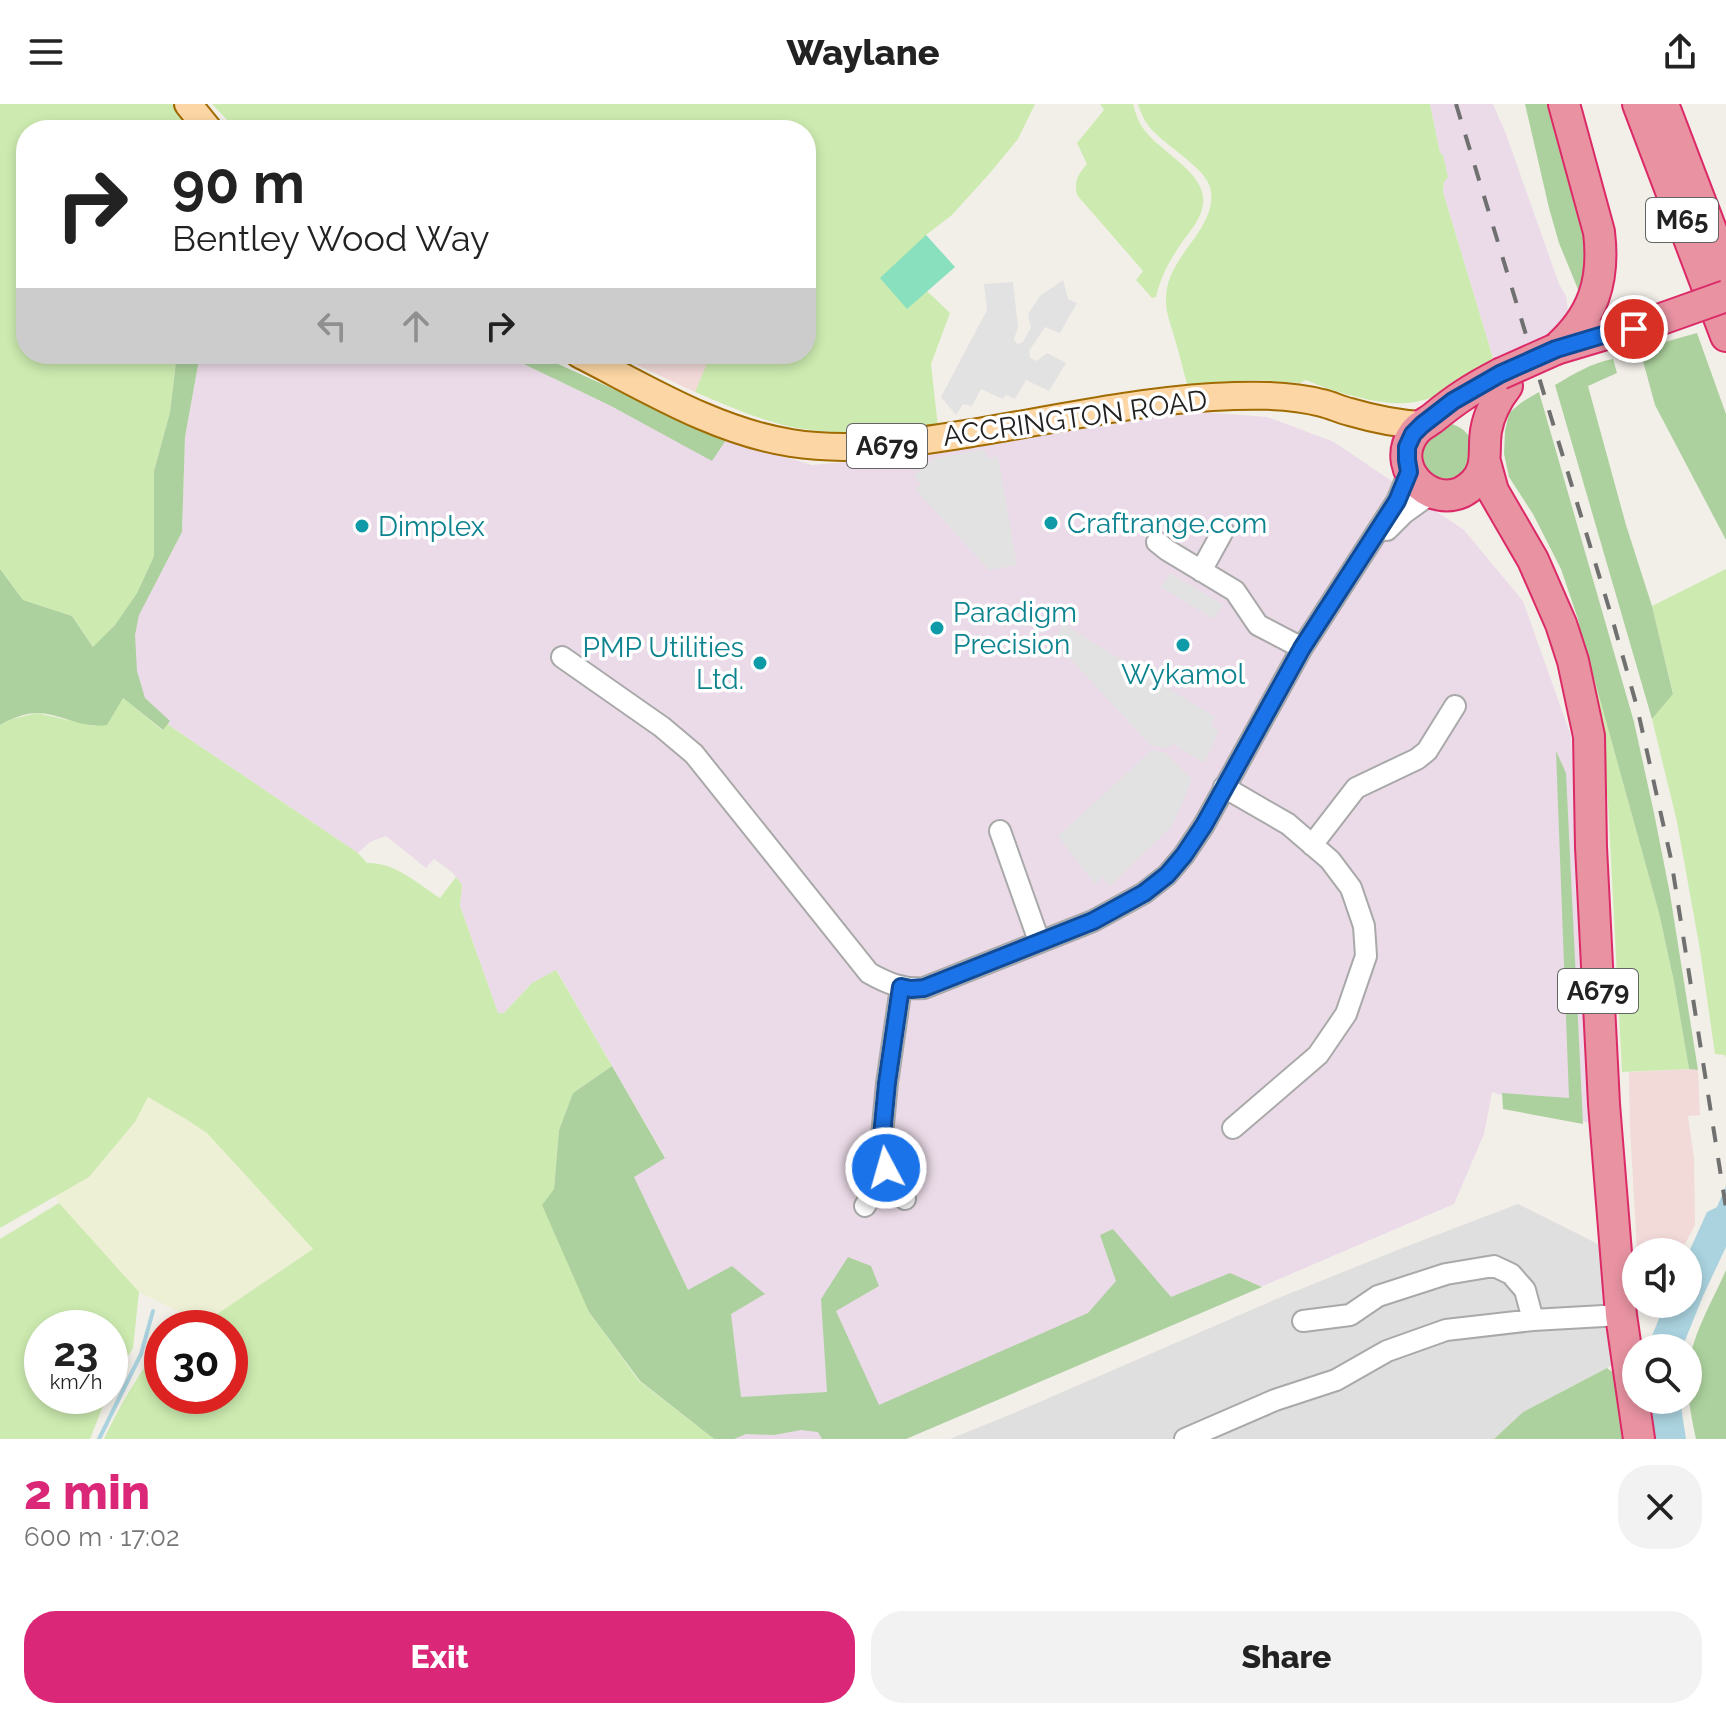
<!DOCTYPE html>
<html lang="en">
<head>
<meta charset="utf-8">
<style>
  body { margin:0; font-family:Raleway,sans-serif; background:#f2f2f2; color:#222; height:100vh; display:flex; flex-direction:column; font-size:30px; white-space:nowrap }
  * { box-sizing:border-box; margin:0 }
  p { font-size:26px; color:#767676 }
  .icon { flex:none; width:44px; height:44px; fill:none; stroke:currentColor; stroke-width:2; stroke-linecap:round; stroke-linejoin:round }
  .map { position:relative; height:1335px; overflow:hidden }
  .side { display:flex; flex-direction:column; background:#fff; flex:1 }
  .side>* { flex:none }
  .hud { position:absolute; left:16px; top:16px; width:800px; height:244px; border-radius:32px; box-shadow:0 4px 12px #0003; background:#fff; color:#222; overflow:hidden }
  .fabs { position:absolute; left:1622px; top:1134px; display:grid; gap:16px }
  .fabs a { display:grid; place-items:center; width:80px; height:80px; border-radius:50%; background:#fff; box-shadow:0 4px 12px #0003; font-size:40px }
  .speed { position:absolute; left:24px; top:1206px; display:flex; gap:16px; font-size:40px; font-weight:700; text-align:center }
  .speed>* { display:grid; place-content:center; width:104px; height:104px; border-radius:50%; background:#fff; box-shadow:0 4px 12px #0003; line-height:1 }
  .speed small { font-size:20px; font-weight:400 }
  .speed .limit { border:12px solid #d22; background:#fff; color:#111 }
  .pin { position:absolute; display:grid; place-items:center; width:68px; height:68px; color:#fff; margin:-34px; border:4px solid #fff; border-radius:50%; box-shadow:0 2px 8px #0007 }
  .me { position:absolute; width:88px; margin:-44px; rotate:354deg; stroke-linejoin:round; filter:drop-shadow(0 0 6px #0008) }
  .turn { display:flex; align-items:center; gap:28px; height:168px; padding:0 24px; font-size:36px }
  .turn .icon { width:104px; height:104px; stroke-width:2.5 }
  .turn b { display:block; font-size:56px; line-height:68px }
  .lanes { display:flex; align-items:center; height:76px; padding:0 24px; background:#0003; justify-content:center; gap:40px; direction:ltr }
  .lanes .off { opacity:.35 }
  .round { display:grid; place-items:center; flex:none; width:84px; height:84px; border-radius:32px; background:#f2f2f2 }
  .head { display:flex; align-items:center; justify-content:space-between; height:136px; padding:0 24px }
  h1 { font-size:48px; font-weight:800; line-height:60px; color:#db2777 }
  .primary-button { display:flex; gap:16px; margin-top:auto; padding:16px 24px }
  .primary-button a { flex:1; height:92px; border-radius:32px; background:#db2777; color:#fff; font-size:32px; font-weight:800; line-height:92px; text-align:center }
  .primary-button a+a { background:#f2f2f2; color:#222 }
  header { display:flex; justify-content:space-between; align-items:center; height:104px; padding:0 24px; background:#fff; font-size:36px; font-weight:800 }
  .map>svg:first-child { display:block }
  .residential { fill:#e0dfdf }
  .commercial { fill:#f2dad9 }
  .industrial { fill:#ebdbe8 }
  .farmland { fill:#eef0d5 }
  .grass { fill:#cdebb0 }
  .forest { fill:#add19e }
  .pitch { fill:#88e0be }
  .parking { fill:#e2e2e2 }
  .water { fill:#aad3df }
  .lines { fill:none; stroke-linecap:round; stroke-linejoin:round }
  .stream { stroke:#aad3df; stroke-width:4 }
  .minor-casing { stroke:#a9a9a9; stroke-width:24 }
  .major-casing { stroke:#a06b00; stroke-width:30 }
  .highway-casing { stroke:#dc2a67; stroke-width:34 }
  .minor { stroke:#fff; stroke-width:20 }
  .major { stroke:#fcd6a4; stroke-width:26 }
  .highway { stroke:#e892a2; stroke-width:30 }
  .rail { stroke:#707070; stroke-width:4; stroke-dasharray:16 16; stroke-linecap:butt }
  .highway-bridge-casing { stroke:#dc2a67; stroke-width:34; stroke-linecap:butt }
  .highway-bridge { stroke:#e892a2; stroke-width:30 }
  .route-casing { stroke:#114b97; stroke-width:20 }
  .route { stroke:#1a73e8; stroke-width:14 }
  .culture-dot { fill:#0f9aa8; stroke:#fff; stroke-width:3 }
  .labels { text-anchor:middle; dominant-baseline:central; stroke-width:7; stroke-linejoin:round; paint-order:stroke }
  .shield { fill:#fff; stroke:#646464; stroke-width:2 }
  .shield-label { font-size:26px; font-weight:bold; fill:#222 }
  .street-label { font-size:28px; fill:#222; stroke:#fff }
  .culture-label { font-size:28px; fill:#0d838f; stroke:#fff; text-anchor:start }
</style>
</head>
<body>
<header><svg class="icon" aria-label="menu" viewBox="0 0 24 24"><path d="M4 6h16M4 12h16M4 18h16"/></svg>Waylane<svg class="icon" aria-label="share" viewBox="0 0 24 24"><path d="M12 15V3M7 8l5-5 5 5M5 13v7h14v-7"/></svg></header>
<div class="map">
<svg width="1726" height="1335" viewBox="0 0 1726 1335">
  <rect width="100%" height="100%" fill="#f2efe9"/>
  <path class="residential" d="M1518,1100L1608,1145L1620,1257L1523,1308L1494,1335H950L1014,1309L1281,1193L1405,1143Z"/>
  <path class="commercial" d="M613,250H711V252L695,288Z
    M1689,965L1698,966L1700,1011L1688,1012L1694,1054L1695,1121L1681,1148H1637L1630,1024L1629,968Z"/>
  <path class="industrial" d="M1430,0H1493L1506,30L1559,180L1566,192L1569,214L1562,225L1496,264L1443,88L1444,78L1443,51L1440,49Z
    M200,250H503L611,302L712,356L726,336L812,361L938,349L1189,307L1267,313L1334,338L1464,426L1523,497L1571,632L1595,1021L1492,988L1484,1030L1454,1100L906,1335H720L688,1187L633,1072L665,1053L557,867L532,879L504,909H498L460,802L462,781L452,768L434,755L426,764L386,732L370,738L358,749L167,620L108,568L182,428L185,333Z"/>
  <path class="farmland" d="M148,993L184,1014L207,1029L313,1145L200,1222L192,1214L139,1188L59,1099L55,1091L89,1073L135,1018Z"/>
  <path class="grass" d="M0,0H172L190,26H26V250H177L170,308L154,367V452L137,489L115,521L94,544L72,512L23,496L0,465Z
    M212,0H1035L1018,35L990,69L952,111L926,131L906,205L927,187L950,209L931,260L938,323C887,328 833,333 783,321C752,313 723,300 695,288L711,250H806V26H645L642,23L640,26H237Z
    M1100,0H1133C1136,11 1139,20 1146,28C1163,50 1212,72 1202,105C1199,117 1190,127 1183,137C1170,155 1161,172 1156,193L1152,194L1136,176L1143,167L1077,91C1074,76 1078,71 1087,60L1077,39L1104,6Z
    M1138,0H1430L1440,49L1443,51L1448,73L1444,78L1443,88L1496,264C1473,275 1440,294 1415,298C1385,304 1334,288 1306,276L1300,279L1256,276L1187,280C1183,266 1180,252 1176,239C1171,220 1163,205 1167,185C1172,150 1216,124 1211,87C1209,66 1166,42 1152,26C1145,18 1141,10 1138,0Z
    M1726,465V954L1725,951L1715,950L1700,846L1677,718L1652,615L1673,589L1652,502Z
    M1583,545H1586L1659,809L1674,878L1689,965L1622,968L1608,698L1599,609Z
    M122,593L162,626L167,620L358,749L367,759C395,758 418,780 440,794L456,773L462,781L460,802L498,909H504L532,879L556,866L612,962L573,989L559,1026L554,1085L589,1208L639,1277L714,1335H104C120,1301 139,1269 162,1239V1292H230V1224H178L192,1214L201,1221L313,1145L207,1029L184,1014L148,993L135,1018L89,1073L0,1124V621L12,615L37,609L95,622Z
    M59,1099L139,1188L133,1244L116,1271L110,1286V1224H42V1292H107L90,1335H0V1135Z"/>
  <path class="forest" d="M1525,0H1555L1592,141L1582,195L1559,139L1549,104Z
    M1697,229L1726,310V436L1655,301L1643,257L1647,243Z
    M177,250H200L185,333L182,428L139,511L135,531L137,567L145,594L170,617L163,626L123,594L107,621C81,625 60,609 37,609C24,609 11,615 0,621V465L23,496L72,512L93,543L115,521L137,489L154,452V367L170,308Z
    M503,250H536L726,336L712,357L611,302Z
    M1613,255L1617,269L1588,282L1626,421L1652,502L1673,590L1652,615L1555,281C1574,270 1591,259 1613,255Z
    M1539,288L1634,618L1654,709L1670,790L1698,966L1689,965L1674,878L1659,809L1586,545H1583L1578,515L1561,465L1533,410L1509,373L1504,350L1505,327L1509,309L1522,298Z
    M1448,319C1463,323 1470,329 1473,344C1478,377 1432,389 1420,357C1418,352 1420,343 1420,338Z
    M1556,647L1566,669L1583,1020L1503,1005L1502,989L1569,994Z
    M612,962L665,1054L634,1073L688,1186L732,1162L765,1190L731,1210L741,1293L827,1288L821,1195L848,1153L871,1162L879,1182L836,1207L879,1301L1088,1209L1116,1177L1100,1131L1113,1125L1171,1193L1230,1169L1262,1183L906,1335H822L818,1328L801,1326L774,1331L746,1330L734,1335H714L640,1277L589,1208L542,1101L554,1085L559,1026L573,989Z
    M1726,1166V1335H1696C1691,1311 1685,1284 1689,1260C1693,1229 1714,1194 1726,1166Z
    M1607,1264L1622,1275L1632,1335H1494L1523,1308Z"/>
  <path class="pitch" d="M926,131L955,163L907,205L880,174Z"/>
  <path class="parking" d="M1063,176L1068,195L1077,199L1060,229L1045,223L1029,247L1030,254L1037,257L1047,249L1066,259L1049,287L1026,276L1015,295L1006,291L1003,295L981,285L972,302L963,300L956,311L941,293L987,206L984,180L1013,178L1018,223L1014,235L1017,240L1022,239L1031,224L1028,210L1040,192Z
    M985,345L987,355L998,352L1017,461L989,466L915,385L921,380L914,371L933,355Z
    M1170,469L1223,501L1214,515L1161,483Z
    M1063,520L1215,613L1211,622L1219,627L1204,659L1173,640L1168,644L1151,642L1054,537Z
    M1152,646L1166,649L1192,676L1172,722L1110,782L1102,773L1095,780L1058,732Z"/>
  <path class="water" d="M1726,1082V1143L1703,1192L1682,1244H1647L1665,1200H1688V1150L1707,1108L1717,1103Z
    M1649,1296H1680L1686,1335H1655Z"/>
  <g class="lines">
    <path class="stream" d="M99,1335L141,1250L153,1207"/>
    <defs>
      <path id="minor" d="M1387,426L1404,409L1432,389
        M1157,438L1167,446L1235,487L1258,521L1302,544
        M1201,467L1223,427
        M562,553L662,623L694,650L869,869C887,879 903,886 924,884L1093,817L1144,789L1167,771L1184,751L1204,721L1302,544L1397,397L1409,368
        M1224,683L1288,720L1330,756L1351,784L1364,822L1366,852L1346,910L1318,951L1233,1024
        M1000,727L1039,837
        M1312,741L1356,684L1417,655L1427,647L1455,602
        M886,1064L905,1095
        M865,1102L886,1064L881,1042L887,979L901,883
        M1303,1217L1350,1211L1378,1192L1446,1170L1494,1162L1511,1170L1525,1186L1533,1216
        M1185,1335L1275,1296L1336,1276L1387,1247L1446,1226L1533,1216L1621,1211"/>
      <path id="major" d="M188,0L209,26
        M579,250C646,284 715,327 791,339C854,349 916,338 978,328C1056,315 1134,298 1212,293C1247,291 1287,290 1322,299C1331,301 1341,306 1350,308C1374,315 1398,320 1422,321"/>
      <path id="highway" d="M1638,0L1726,232
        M1663,0L1726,165
        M1556,245C1593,213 1605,177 1599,128L1564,0
        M1556,245L1623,225H1634L1650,219
        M1500,270C1473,284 1456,295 1433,314C1426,319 1419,322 1414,329C1386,368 1441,414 1474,379C1489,364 1483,346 1486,327C1489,309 1496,296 1507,282
        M1485,358L1493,387L1533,456L1561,520L1573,557L1589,632L1591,743L1604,1000L1621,1211L1639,1335"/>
    </defs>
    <use href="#minor" class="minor-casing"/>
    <use href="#major" class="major-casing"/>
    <use href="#highway" class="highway-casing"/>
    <use href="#minor" class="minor"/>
    <use href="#major" class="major"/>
    <use href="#highway" class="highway"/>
    <path class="rail" d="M1456,0L1612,514L1637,603L1671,755L1726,1104"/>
    <defs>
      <path id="highway-bridge" d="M1650,219L1726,192
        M1500,270L1556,245"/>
    </defs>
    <use href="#highway-bridge" class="highway-bridge-casing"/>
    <use href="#highway-bridge" class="highway-bridge"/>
  </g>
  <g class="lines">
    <defs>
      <path id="route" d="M886,1064L881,1042L887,979L901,883L911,885L924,884L1093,817L1144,789L1167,771L1184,751L1204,721L1302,544L1397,397L1409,368L1407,356V343L1413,330L1422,321L1453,297L1500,270L1556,245L1623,225H1634"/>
    </defs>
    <use href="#route" class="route-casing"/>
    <use href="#route" class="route"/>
  </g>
  <g class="culture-dot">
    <circle cx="1051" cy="419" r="8"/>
    <circle cx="362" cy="422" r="8"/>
    <circle cx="937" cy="524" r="8"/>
    <circle cx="1183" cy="541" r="8"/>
    <circle cx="760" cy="559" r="8"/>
  </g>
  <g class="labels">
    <g class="shield">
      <rect x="1646" y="94" width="72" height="44" rx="6"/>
      <rect x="847" y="320" width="80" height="44" rx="6"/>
      <rect x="1558" y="865" width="80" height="44" rx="6"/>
    </g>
    <g class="shield-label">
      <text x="1682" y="116">M65</text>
      <text x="887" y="342">A679</text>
      <text x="1598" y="887">A679</text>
    </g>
    <g class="street-label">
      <text transform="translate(1075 314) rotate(-8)">ACCRINGTON ROAD</text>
    </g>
    <g class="culture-label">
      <text x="1067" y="419">Craftrange.com</text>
      <text x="378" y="422">Dimplex</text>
      <text x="953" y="508">Paradigm<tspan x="953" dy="32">Precision</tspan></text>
      <text x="744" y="543" text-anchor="end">PMP Utilities<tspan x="744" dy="32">Ltd.</tspan></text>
      <text x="1183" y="570" text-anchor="middle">Wykamol</text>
    </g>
  </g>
</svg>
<div class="fabs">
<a><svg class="icon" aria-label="sound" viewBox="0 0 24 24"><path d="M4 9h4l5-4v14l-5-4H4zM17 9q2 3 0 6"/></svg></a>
<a><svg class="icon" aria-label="search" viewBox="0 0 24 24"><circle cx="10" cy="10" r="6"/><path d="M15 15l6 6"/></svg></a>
</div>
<div class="speed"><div>23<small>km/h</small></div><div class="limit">30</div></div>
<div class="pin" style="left:1634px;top:225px;background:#d93025"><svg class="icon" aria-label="arrive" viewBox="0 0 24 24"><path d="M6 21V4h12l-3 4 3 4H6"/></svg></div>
<svg class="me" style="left:886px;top:1064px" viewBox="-20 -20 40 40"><circle r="17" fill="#1a73e8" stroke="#fff" stroke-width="3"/><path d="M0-11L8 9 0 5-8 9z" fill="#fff"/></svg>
<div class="hud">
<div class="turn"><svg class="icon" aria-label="right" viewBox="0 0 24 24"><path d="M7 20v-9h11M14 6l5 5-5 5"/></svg><div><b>90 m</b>Bentley Wood Way</div></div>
<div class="lanes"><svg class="icon off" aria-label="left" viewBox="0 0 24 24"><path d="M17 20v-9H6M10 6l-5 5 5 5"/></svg><svg class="icon off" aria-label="ahead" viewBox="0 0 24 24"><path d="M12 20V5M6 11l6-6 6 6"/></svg><svg class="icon" aria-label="right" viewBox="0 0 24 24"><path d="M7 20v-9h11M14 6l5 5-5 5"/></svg></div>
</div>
</div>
<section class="side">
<div class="head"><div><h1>2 min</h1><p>600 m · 17:02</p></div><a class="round"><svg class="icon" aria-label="close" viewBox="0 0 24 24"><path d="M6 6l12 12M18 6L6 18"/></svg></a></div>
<div class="primary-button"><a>Exit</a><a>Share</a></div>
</section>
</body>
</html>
